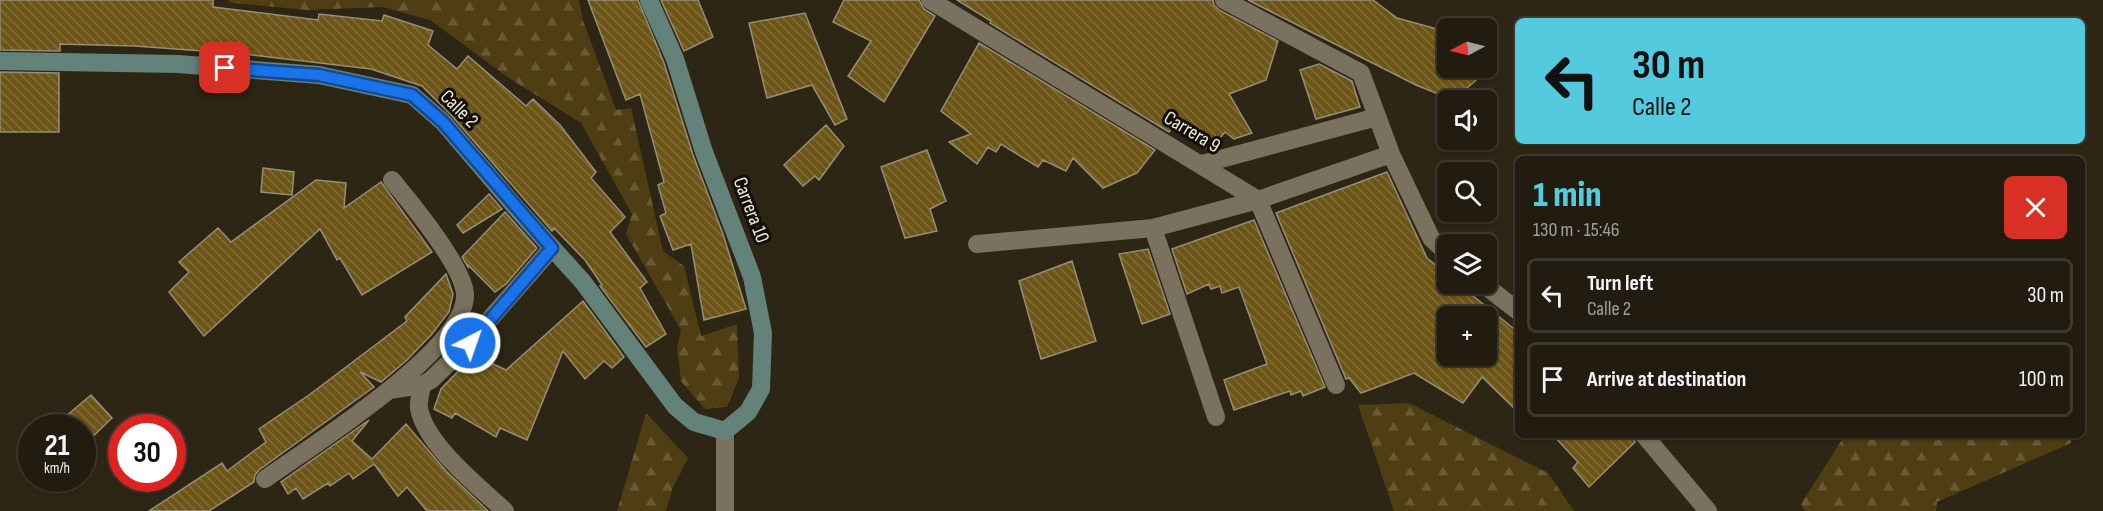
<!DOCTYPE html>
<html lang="en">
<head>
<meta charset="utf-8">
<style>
  body { margin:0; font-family:"Sofia Sans Condensed",sans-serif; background:#2a2519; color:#f1f3f6; height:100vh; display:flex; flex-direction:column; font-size:22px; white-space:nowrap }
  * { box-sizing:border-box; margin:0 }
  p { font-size:20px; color:#a2a19f }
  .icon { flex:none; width:33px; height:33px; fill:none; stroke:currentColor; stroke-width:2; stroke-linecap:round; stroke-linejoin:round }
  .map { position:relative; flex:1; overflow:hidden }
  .panel { position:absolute; left:1515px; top:156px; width:570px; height:282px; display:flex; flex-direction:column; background:#221c10; border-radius:9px; box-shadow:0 2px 4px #0004,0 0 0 2px #3f3a30 }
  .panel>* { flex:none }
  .banner { position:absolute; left:1515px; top:18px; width:570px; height:126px; border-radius:9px; box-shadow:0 2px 4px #0004,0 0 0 2px #3f3a30; background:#54cade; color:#111; overflow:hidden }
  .needle { width:39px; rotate:263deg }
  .buttons { position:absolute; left:1437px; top:18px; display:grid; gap:12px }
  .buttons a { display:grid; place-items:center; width:60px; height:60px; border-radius:9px; background:#221c10; box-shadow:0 2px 4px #0004,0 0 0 2px #3f3a30; font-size:30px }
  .speed { position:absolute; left:18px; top:414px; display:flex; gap:12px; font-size:30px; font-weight:700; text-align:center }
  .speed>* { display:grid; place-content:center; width:78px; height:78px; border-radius:50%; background:#221c10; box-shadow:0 2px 4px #0004,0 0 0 2px #3f3a30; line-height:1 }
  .speed small { font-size:15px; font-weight:400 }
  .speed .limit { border:9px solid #d22; background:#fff; color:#111 }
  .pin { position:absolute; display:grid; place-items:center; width:51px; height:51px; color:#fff; margin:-26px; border-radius:12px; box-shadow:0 3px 9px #0006 }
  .me { position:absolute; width:66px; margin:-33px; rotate:41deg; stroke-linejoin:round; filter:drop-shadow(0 0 4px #0008) }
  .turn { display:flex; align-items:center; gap:21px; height:126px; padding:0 18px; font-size:27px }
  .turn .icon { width:78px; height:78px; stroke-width:2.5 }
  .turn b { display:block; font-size:42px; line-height:51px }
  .round { display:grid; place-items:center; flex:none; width:63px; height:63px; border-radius:9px; background:#2a2519 }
  .head { display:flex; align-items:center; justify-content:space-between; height:102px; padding:0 18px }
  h1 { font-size:36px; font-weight:800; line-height:45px; color:#54cade }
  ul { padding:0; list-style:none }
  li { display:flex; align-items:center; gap:18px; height:75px; margin:0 12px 9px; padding:0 6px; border:3px solid #3f3a30; border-radius:9px }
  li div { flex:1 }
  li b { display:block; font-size:22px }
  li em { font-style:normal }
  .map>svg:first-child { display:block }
  .forest { fill:url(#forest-firs) }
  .building { fill:url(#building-back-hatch); stroke:#968e79; stroke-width:1.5; fill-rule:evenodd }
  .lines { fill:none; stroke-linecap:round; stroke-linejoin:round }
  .street { stroke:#7a725e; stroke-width:18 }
  .secondary { stroke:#63827a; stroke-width:18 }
  .route-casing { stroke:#114b97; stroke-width:15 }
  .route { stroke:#1a73e8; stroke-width:10 }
  .labels { text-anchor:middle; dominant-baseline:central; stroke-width:6; stroke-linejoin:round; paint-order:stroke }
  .street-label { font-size:20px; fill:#f0ebe0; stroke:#130f08 }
</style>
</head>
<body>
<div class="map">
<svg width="2103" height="511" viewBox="0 0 2103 511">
  <defs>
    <pattern id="forest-firs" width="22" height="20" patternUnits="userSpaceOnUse" patternTransform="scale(1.5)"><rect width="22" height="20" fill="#4f3e13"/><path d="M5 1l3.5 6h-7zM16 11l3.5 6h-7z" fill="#695a35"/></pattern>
    <pattern id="building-back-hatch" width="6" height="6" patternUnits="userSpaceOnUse" patternTransform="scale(1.5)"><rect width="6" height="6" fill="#6c5516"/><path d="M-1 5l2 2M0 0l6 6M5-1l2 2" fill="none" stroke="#816e38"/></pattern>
  </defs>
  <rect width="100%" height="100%" fill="#2d2615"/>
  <path class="forest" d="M228,0H579L583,21L616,110L631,108L663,251L684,266L701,336L737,324L739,377L727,407L705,409L681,381L677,348L681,330L626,234L632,214L581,123L509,78L430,20L382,7L307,10L231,3Z
    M1409,403L1548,473L1574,511H1394L1358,405Z
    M646,413L688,458L673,487L666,511H617Z
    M1845,435H2071V443L1937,502L1936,511H1805L1801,504Z"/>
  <path class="building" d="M0,0H213V7L318,20L319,14L382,21L384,15L433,31L428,45L457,69L468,56L526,106L533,99L560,125L596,172L591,178L625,217L610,232L647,282L640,288L666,334L646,347L600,286L602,285L585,260L554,228L552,231L451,115L422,86L371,69L244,54L135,46L60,44V51L0,50Z
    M588,0H638L664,63L693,155L723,234L746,309L704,320L691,244L673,250L660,216L666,213L658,185L664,182L640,94L626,100Z
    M661,0H698L713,37L684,51Z
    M844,0H919L924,9L935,16L884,102L848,76L871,41L833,22Z
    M957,0H1213L1214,5L1219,10L1278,41L1266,80L1229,94L1252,133L1234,139L1225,132L1210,150L1172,128L1169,132L990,23L991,21Z
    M1248,0H1373L1397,18L1448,32V68H1472L1469,70L1481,76L1453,100L1416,85Z
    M805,13L847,119L835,125L812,85L767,98L749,23Z
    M979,43L1155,150L1137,173L1103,188L1073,158L1066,171L1043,160L1038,167L1001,144L996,152L988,147L977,164L949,142L971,134L941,111Z
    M1319,64L1352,81L1360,107L1316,119L1300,70Z
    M0,72L59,73V132H0Z
    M826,125L844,146L819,180L815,176L803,186L784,165Z
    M927,150L946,201L930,209L937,231L905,238L881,167Z
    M263,168L294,172L292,195L261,192Z
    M1387,172L1427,258L1448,275V284H1458L1518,332V412L1482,377L1463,403L1414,373L1361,393L1349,378L1346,379L1276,213ZM1448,316H1486V356H1448Z
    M316,180L346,183L344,208L381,182L432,252L362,295L340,258L337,260L320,229L204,336L169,292L189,272L179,262L218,228L231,242Z
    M489,194L502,209L463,233L457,225Z
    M505,212L537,248L506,284L495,292L468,265V267L462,257Z
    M1254,220L1325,387L1303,396L1301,391L1291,395L1290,391L1234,410L1224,380L1267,364L1239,287L1222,293L1220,286L1211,289L1209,284L1187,294L1172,249Z
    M1148,249L1170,314L1142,324L1119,254Z
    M1072,261L1096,341L1041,359L1019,281Z
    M446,274L453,294L449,312L432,334L407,360L381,382L360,372L374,387L259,470L255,475L254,482L209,511H149L222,463L227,471L266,442L259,429L309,395L407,321L405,317Z
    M583,301L624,357L612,368L604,361L585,379L563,351L527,440L500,428L496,437L455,413L452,418L434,409L441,389L474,355L506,370Z
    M91,395L112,418L82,447V428H52Z
    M369,420L352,441L372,459L406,424L446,471L488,511H427L407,487L398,496L374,464L353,479L349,473L330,486L328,483L303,499L296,488L288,494L281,482Z
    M1553,435H1633L1635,442L1589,487L1573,468L1578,462Z"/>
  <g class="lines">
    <path class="street" d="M930,0L1258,200L1336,385
      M1224,0L1361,73L1391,154L1431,238L1448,254
      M1202,164L1377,117
      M1153,228L1216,417
      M977,244L1153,228L1258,200L1391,154
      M1483,284L1518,311
      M422,385C421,392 418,401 419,408C425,444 478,486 505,511
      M389,390L422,385L431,380L469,343L552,248
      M1644,435L1708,511
      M265,479C308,448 468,349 465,294C463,266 411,203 392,180
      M725,511V431"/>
    <path class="secondary" d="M0,61L178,64L319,75L412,95L443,122L518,210L583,282L675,406L694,422L725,431L748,412L761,389L763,333L752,277L704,152L675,59L649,0"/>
  </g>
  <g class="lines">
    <defs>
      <path id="route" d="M225,68L319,75L412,95L443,122L552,248L470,343"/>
    </defs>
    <use href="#route" class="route-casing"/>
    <use href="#route" class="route"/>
  </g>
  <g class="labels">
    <g class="street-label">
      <text transform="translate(459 109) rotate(45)">Calle 2</text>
      <text transform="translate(1192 132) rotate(31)">Carrera 9</text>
      <text transform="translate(751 210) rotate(69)">Carrera 10</text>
    </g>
  </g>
</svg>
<div class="buttons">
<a><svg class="needle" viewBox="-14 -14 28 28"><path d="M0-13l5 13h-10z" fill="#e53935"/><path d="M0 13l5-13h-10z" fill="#a2a19f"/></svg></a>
<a><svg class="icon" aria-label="sound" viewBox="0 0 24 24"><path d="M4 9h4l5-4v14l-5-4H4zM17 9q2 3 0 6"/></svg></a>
<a><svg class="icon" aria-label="search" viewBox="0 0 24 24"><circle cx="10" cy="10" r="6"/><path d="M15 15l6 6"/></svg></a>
<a><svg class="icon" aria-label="layers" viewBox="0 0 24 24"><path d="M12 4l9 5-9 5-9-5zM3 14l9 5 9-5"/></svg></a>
<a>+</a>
</div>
<div class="speed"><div>21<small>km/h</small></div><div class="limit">30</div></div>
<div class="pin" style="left:225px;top:68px;background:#d93025"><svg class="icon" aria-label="arrive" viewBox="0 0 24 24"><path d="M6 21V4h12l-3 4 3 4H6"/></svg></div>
<svg class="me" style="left:470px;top:343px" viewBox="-20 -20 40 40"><circle r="17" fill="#1a73e8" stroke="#fff" stroke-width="3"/><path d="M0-11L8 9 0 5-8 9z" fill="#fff"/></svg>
<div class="banner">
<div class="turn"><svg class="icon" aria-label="left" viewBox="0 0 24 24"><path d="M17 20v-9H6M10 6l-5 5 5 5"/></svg><div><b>30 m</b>Calle 2</div></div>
</div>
<section class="panel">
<div class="head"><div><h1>1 min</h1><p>130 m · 15:46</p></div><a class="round" style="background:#d93025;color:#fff"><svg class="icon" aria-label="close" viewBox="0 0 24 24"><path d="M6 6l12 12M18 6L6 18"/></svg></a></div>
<ul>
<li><svg class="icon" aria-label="left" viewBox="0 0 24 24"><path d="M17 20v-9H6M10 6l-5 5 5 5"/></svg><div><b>Turn left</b><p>Calle 2</p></div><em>30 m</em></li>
<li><svg class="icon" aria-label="arrive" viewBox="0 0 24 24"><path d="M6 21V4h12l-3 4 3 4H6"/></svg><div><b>Arrive at destination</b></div><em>100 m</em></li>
</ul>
</section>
</div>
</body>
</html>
